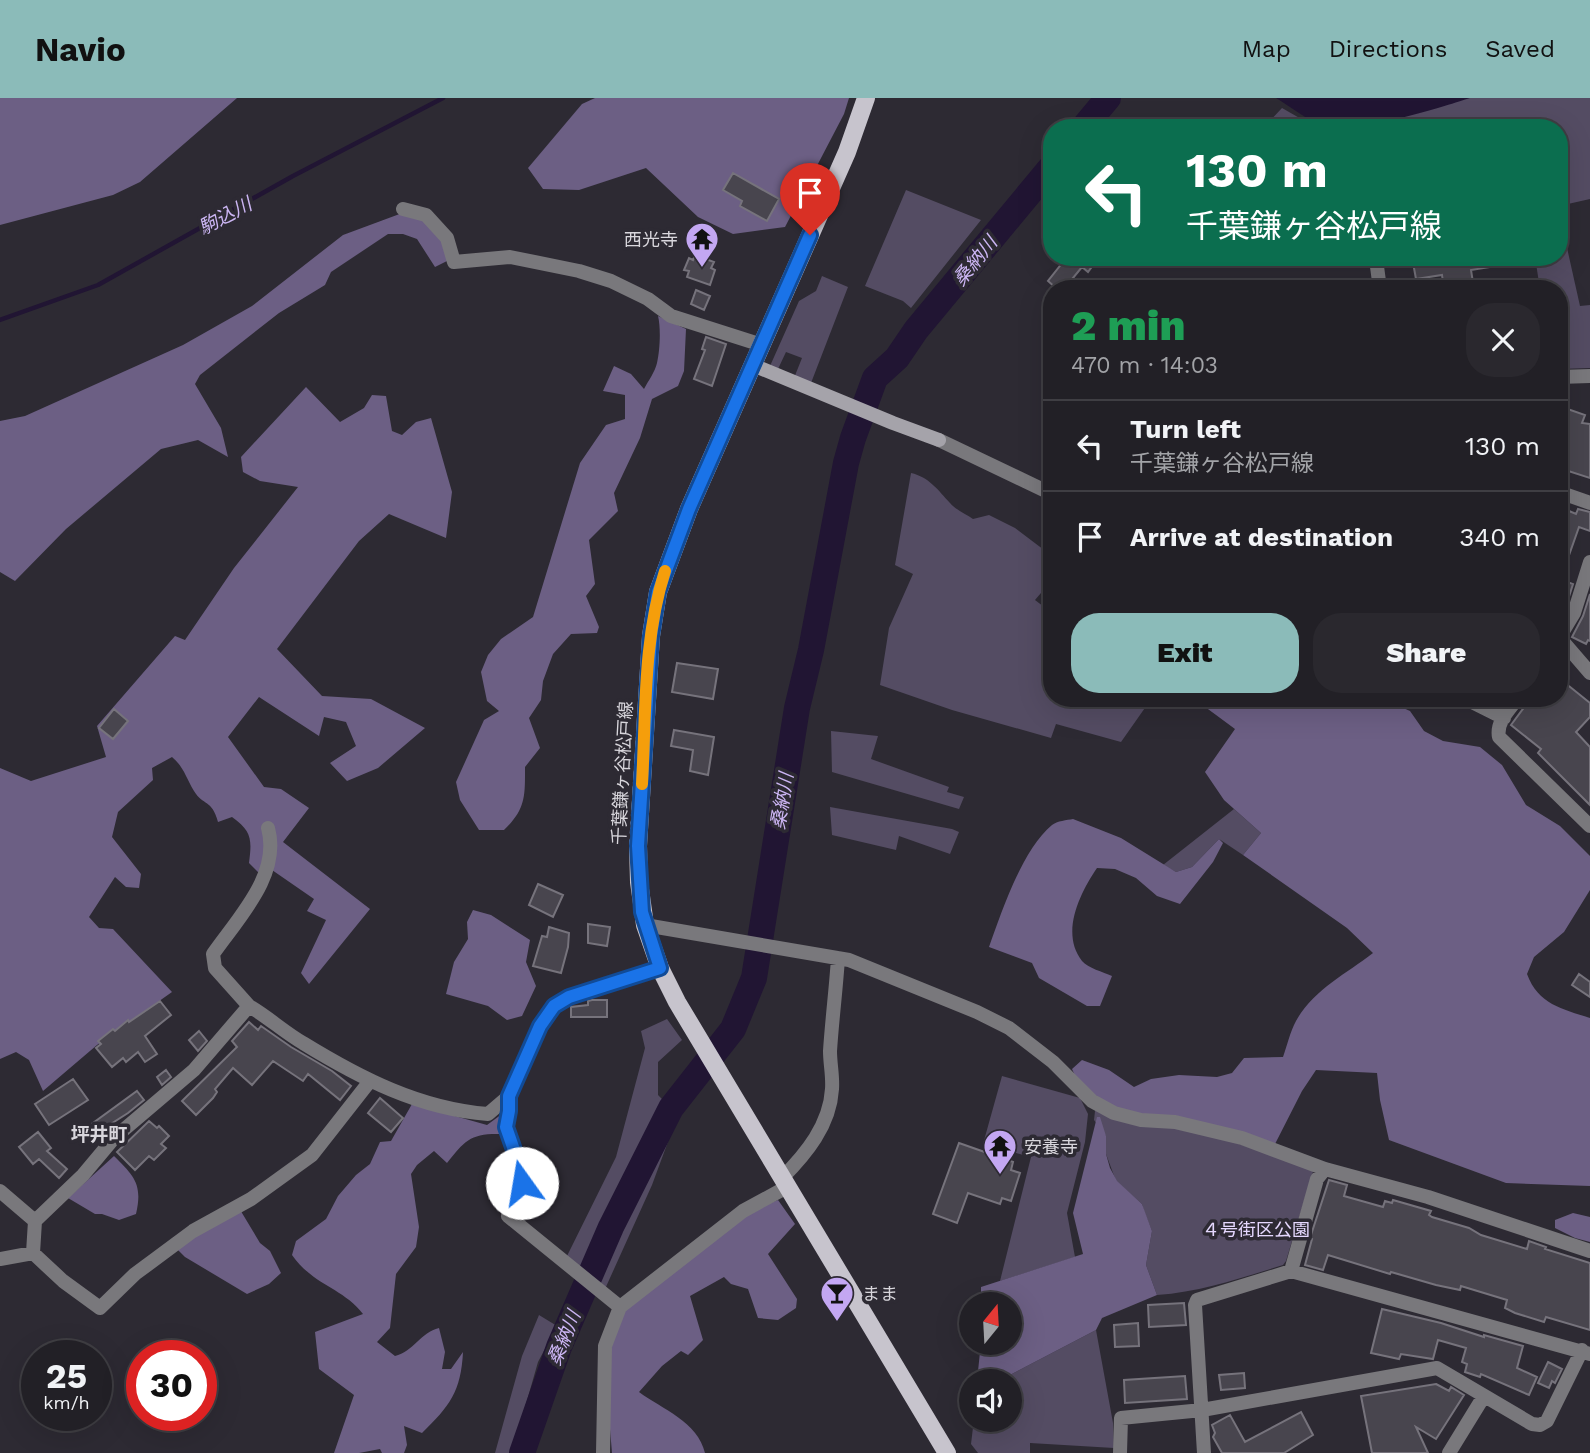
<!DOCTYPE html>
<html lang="en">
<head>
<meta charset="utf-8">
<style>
  body { margin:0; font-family:"Work Sans","Noto Sans JP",sans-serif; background:#2a282e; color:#f1f3f6; height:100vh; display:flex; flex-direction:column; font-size:26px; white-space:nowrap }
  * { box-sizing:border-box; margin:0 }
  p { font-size:23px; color:#a2a3a7 }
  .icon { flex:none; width:38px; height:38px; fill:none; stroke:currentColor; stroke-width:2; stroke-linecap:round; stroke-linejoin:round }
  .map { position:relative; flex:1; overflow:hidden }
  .side { position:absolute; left:1043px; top:182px; width:525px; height:427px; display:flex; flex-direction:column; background:#222026; border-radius:28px; box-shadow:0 7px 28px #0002,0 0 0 2px #3f3e43 }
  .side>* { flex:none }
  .hud { position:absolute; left:1043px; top:21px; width:525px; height:147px; border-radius:28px; box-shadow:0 7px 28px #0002,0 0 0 2px #3f3e43; background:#0b6e4f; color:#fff; overflow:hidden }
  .needle { width:46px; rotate:18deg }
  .fabs { position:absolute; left:959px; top:1194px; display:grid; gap:14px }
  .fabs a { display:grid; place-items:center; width:63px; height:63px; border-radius:50%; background:#222026; box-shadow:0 7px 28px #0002,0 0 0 2px #3f3e43; font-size:35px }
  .speed { position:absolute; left:21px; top:1242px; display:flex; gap:14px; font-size:35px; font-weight:700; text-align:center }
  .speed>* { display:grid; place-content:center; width:91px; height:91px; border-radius:50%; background:#222026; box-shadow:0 7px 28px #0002,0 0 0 2px #3f3e43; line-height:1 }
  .speed small { font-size:18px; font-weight:400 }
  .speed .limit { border:10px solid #d22; background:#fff; color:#111 }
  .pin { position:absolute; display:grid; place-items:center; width:60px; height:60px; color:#fff; margin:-72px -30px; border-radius:50% 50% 50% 0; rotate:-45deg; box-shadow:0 0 7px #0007 }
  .pin .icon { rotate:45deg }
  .me { position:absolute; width:77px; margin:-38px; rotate:347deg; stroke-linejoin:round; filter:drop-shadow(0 0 5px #0008) }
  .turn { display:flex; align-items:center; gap:24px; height:147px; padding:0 28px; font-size:32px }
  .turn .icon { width:91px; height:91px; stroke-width:2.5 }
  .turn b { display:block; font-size:49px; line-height:60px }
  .round { display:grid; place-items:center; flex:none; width:74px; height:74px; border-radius:28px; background:#2a282e }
  .headline { display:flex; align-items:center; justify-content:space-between; height:119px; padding:0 28px }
  h1 { font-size:42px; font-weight:800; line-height:52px; color:#1e9e55 }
  .primary-button { display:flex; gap:14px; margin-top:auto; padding:14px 28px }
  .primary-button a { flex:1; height:80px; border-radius:28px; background:#8bbbb9; color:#111; font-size:28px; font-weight:800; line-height:80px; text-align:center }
  .primary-button a+a { background:#2a282e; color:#f1f3f6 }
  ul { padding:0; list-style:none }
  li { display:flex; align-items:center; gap:21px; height:91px; padding:0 28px; border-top:2px solid #3f3e43 }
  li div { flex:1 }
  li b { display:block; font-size:26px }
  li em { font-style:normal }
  header { display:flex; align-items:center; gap:42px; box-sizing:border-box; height:98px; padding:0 35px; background:#8bbbb9; color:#111 }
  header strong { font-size:33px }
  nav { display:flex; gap:38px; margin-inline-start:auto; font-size:24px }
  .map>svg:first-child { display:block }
  .green { fill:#544c63 }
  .forest { fill:#6c5f84 }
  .water { fill:#211533 }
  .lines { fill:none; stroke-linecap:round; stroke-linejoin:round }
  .stream { stroke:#211533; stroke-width:4.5 }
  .river { stroke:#211533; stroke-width:26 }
  .building { fill:#48454e; stroke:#76737c; stroke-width:2 }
  .street { stroke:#79787c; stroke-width:14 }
  .secondary { stroke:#a5a3aa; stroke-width:14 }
  .primary { stroke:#c7c4cd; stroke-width:18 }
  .route-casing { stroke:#114b97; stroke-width:18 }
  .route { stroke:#1a73e8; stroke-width:12 }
  .slow { stroke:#f59e0b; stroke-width:12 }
  .labels { text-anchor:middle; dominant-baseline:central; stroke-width:7; stroke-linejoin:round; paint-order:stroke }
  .poi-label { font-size:18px; fill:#d8d6dc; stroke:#2d2a33; text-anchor:start }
  .street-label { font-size:18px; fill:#d8d6dc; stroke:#2d2a33 }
  .park-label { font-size:18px; fill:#e5d8fe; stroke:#2d2a33 }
  .water-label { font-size:19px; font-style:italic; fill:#ccb6f4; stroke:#2d2a33 }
  .neighbourhood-label { font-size:19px; font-weight:bold; fill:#d8d6dc; stroke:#2d2a33 }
</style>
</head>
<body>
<header>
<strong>Navio</strong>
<nav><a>Map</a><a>Directions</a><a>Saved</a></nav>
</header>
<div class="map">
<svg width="1590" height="1355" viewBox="0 0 1590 1355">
  <rect width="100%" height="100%" fill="#2d2a33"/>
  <path class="green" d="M1466,0H1590V101L1559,108V30H1365Z
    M1282,10L1317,30H1263Z
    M906,92L981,122L911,210L903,203L865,188Z
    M1559,114L1580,208L1590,207V270L1559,271V191H1540L1535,159H1559Z
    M822,178L848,189L811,285L794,280L802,260L786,254L778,271L770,268L799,203L816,193Z
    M911,375C929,379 938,392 950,405C956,412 966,416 973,421L989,417L1015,430L1052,458V482L1035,502L1052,515V600H1138L1147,607L1121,644L1056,626L1051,640L952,612L880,587L889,530L913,476L895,467Z
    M831,633L878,638L871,661L949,689L947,694L964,699L959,711L832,674Z
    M830,709L952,731L959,734L950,756L899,738L896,752L832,737Z
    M1234,711L1261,735L1243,757L1219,741L1192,769L1176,774L1163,767Z
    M667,921L682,942L658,964V997L671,1010L676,1022L652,1087L605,1191L567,1158L616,1059L645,950L641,933Z
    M1002,978L1080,1000L1088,1016L1085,1044L1067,1115L1075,1159L1000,1183L1031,1059L983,1046Z
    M1098,1012L1177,1026L1314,1070L1286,1163L1283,1167C1241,1180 1201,1194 1157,1197L1146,1167L1152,1133L1144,1113L1142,1106L1116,1083L1106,1056V1038L1094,1022L1095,1013Z
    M539,1217L557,1228L538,1264L512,1355H495L522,1258Z
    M1096,1232L1113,1325L1114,1350L1030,1345V1355H978L971,1346L974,1321H1010V1283H985L1008,1278Z"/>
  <path class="forest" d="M0,0H237L140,84L113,97L0,127Z
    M595,0H849L844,16L785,129L733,136L698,119L646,70L579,92L543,91L528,70L582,6Z
    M405,114C431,122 443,135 449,162L435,169L417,141L403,136H388L331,174L325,187L279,215L200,277L195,286L221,330L228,359L198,342L161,351L66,431L15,483L0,474V323L25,318L183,247L252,208L343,137Z
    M658,218L686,231L684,273L678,288L652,301L640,340L614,395L618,413L589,442L595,486L586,498L599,529L597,535L571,536L553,556L543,583L541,602L529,620L540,650L525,669C525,698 526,711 504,732H479L460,702L456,684L484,622L499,613L487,603L481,574L488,557L501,541L533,519L580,365L606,327L625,321V297L603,293L614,268L631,276L644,291C648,283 655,274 657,265C660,252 661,230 658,218Z
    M306,289L340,324L364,310L372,297L386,298L392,333L402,337L416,324L431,320L452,394L446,440L389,416L359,443L277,551L322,598L371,601L425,630L378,670L347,683L330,665L356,648L346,624L324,619L319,638L259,599L228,639L264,689L281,691L309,710L283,744L370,811L309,886L301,875L326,822L307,813L314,801L272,772L263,779L249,765C252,742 252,733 232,719L218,724C212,701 203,708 194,693C186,680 184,669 172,659L152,670L153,682L118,714L112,739L141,776L139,790L126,789L115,779L89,819L99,830L113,831L172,894L97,947L43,993L29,962L16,954L0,961V670L31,683L106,659L97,628L175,538L185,542L234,470L298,389L260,383L243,374L241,359Z
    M1193,600H1381L1410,613L1424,633L1443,643L1480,649L1502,667L1526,707L1560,728L1590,758V792L1564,834L1534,859L1527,876C1538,906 1562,911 1590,920V1088L1506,1085L1389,1042L1380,1002L1377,975L1316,972L1302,993L1275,1046L1142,1019L1096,1003L1077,982L1072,971L1082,962L1109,972L1134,989L1151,981L1179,977L1217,979L1232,975L1244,960L1283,959C1287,948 1290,934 1296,923C1313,892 1346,876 1373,855L1347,830L1243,757L1261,735L1224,702L1205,674L1235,631Z
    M1073,721L1121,740L1176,774L1192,769L1219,741L1223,745L1213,764L1180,806L1157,798L1136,780L1115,771L1097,770C1080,795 1060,835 1082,863C1088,870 1103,874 1112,878L1100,908H1087L1039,880L1032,865L989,849C1002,813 1022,752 1052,727C1057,723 1067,722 1073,721Z
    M473,812L491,817L530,842L526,864L536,888L522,918L507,922L488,908L446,896L454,864L468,841L467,824Z
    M412,1006L487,1027L502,1016V1036C471,1035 465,1042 447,1065L434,1053L417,1067L411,1076L419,1129L416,1149L396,1176L390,1230L377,1244L395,1258C413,1254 421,1234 439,1230L445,1254L442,1271H451L463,1254C461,1293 450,1308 422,1335L404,1328L407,1347L404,1355H382L380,1351L359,1355H334L354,1297L319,1271L315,1234L363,1216C342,1189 314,1188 292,1157L296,1143L326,1121L338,1098L356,1077L370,1066L380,1044L391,1043Z
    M1097,1019H1100L1106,1038V1056L1110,1070L1117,1083L1142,1106L1152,1133L1146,1167L1157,1197L1102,1220L1096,1232L1008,1278L977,1283L981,1244H1010V1206H981V1189L1083,1156L1073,1115Z
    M114,1058C134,1078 143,1086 136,1116L119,1122L102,1116H95L68,1100Z
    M778,1102L795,1126L768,1156L797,1201L796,1210L778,1222L758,1220L748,1191L731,1186L724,1179L690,1198L703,1242L688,1257L681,1253L662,1268L639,1294C662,1311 698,1324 705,1355H612L608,1307V1250L623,1213L745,1115Z
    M239,1110L260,1145L270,1153L281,1175L269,1186L247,1196L185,1159L176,1150Z
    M1573,1115L1590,1119V1144L1575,1140L1555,1130V1122Z"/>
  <path class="water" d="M1276,0H1470C1442,9 1347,39 1322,28C1306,21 1291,9 1276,0Z"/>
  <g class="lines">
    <path class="stream" d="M0,222L98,187L293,78L443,0"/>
    <path class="river" d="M1083,30L1108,0
      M522,1355L559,1249L611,1129L671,1010L733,931L754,880L797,610L811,552L846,365L853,340L875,280L897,260L916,232L1052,68"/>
  </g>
  <path class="building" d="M733,75L779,101L767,123L740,108L742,103L723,92Z
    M695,157L714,164L711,170L715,172L710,187L687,179L689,173L684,172L689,160L693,162Z
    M1067,159H1099L1088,174L1082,169L1064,191H1057L1048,183Z
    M1412,159H1508L1509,166L1471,172L1474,191H1444L1442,177L1416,181Z
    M696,192L710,198L704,212L691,206Z
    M706,239L726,246L712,288L694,281L705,252L702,251Z
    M1559,308L1585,317L1582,325L1590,326V380L1559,370Z
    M1578,411L1590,414V433L1579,429L1562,477H1559V414L1568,417L1569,413L1576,416Z
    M1559,481L1573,486L1565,511L1560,520Z
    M1590,496V543L1588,542L1586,546L1572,539L1583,518Z
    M677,565L718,571L713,601L672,594Z
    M1559,580L1590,605V619L1576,634L1590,649V707L1538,655L1541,651L1511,627L1531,600H1559Z
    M114,611L128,623L113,641L99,630Z
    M674,632L714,639L708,677L690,673L693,652L671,648Z
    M538,786L563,797L553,819L529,807Z
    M588,826L610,829L607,848L588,845Z
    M549,829L569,835L568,849L561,875L533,868L542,838L547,839Z
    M1579,876L1590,884V899L1572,887Z
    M592,902H607V919H571V909L588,907V903Z
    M160,903L171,917L145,938L157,956L145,964L138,954L126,964L123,960L112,969L96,950L101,946L98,943L113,931L115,933L128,922L129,924Z
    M249,924L258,932L261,928L291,949L332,973L351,988L340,1002L308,976L303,983L273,963L252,987L233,970L215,991L217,994L213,1000L196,1017L182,1003L237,949L232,943Z
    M199,933L207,943L198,953L189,942Z
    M166,972L171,979L162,987L157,979Z
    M73,981L88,1002L49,1027L35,1006Z
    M137,993L144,1002L128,1015L87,1041L82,1033Z
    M380,1000L403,1020L391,1034L368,1015Z
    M149,1023L157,1030L159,1028L169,1038L161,1046L166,1050L154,1062L149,1058L135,1072L117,1054Z
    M38,1034L51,1050L47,1053L67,1071L59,1080L39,1061L33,1066L19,1049Z
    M959,1045L1013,1064L1011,1072L1020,1075L1011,1103L1002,1100L1000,1106L968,1095L957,1125L933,1116Z
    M1329,1082L1347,1087L1344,1098L1383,1109L1385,1103L1392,1105L1393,1102L1431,1113L1429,1117L1432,1119L1469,1130L1481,1137L1527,1151L1529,1143L1546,1149L1545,1151L1590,1165V1232L1546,1219L1544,1224L1515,1215L1505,1210L1507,1202L1461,1188L1460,1192L1436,1187L1391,1174L1390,1176L1328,1157L1323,1172L1305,1167L1312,1141L1310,1140Z
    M1184,1205L1186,1227L1149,1229L1148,1207Z
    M1382,1211L1441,1225L1484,1239V1237L1523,1248L1517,1270L1537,1279L1529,1297L1481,1276L1480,1279L1465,1274L1467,1266L1462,1264L1466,1250L1438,1242L1433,1261L1401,1256L1399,1261L1371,1255Z
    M1138,1225L1139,1248L1115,1249L1114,1227Z
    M1548,1264L1562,1271L1555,1285L1552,1283L1549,1290L1538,1285Z
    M1244,1275L1245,1290L1221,1292L1219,1277Z
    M1185,1278L1187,1301L1125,1305L1124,1282Z
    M1436,1286L1449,1293L1451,1289L1464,1297L1436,1341L1416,1329L1428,1355H1372L1361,1298Z
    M1301,1314L1313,1337L1284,1355H1222L1213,1339L1215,1335L1212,1327L1230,1317L1245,1344Z"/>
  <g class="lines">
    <path class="street" d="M403,111L426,117L447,140L454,164L510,159L579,173L611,183L648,201L671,218L762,247
      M1376,161L1380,191
      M1559,279L1590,278
      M939,342L1052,396
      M1559,394L1590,405
      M1559,539L1590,575
      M1559,540L1574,515L1590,464
      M1464,600L1504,620
      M1518,600C1509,612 1496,624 1499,639L1590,728
      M645,827L849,862L977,914L1009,930L1053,964L1092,1003L1114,1015L1141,1022L1175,1024L1242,1040L1325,1071L1428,1099L1590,1153
      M249,908L215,870L213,856C238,820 281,777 268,730
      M509,998V1013L506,1029L521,1072L522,1085L508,1118L620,1209
      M782,1080C806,1056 830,1027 832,991C833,978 830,966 830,953C832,922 836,891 838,860
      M0,1093L35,1123
      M33,1155L35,1123L83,1077L114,1040L194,972L249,908C268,919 284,934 303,945C360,980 420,1011 488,1016L509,998L540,928L554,908L569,899L660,870
      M0,1161L33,1155L63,1183L100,1210L135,1176L193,1133L251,1101L312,1057L370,983
      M1291,1173L1317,1081L1325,1071
      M603,1355L605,1248L620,1209L743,1113L787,1089
      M1120,1355L1121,1320L1202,1312L1437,1270L1532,1326L1540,1327L1547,1323L1582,1252
      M1204,1355L1195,1207L1197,1202L1291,1173L1590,1256
      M1449,1355L1484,1298"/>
    <path class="secondary" d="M753,267L893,325L939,342"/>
    <path class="primary" d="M866,0L847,54L689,411L658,494L651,538L638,748L639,784L645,827L660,870L677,904L947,1355"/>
  </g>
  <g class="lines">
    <defs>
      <path id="route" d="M522,1085L521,1072L506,1029L509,1013V998L540,928L554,908L569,899L660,870L642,814L638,748L651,538L658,494L689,411L810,137"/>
    </defs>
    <use href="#route" class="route-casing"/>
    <use href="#route" class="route"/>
    <path class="slow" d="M642,686C646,616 643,541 665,473"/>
  </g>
  <defs>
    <symbol id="temple-pin" viewBox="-11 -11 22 30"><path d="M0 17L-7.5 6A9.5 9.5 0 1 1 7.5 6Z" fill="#c3a7f2" stroke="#2d2a33"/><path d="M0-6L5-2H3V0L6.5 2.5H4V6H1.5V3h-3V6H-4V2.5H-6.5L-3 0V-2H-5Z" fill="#111"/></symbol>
    <symbol id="bar-pin" viewBox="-11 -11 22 30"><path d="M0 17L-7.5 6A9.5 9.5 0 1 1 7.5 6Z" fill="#c3a7f2" stroke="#2d2a33"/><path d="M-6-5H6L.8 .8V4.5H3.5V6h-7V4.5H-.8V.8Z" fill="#111"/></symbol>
  </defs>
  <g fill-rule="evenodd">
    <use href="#temple-pin" x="683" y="122" width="38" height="52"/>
    <use href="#temple-pin" x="981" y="1029" width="38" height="52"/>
    <use href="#bar-pin" x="818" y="1176" width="38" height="52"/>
  </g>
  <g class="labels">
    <g class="poi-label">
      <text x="678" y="141" text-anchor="end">西光寺</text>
      <text x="1024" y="1048">安養寺</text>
      <text x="862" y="1195">まま</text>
    </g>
    <g class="street-label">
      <text transform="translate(622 675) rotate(-87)">千葉鎌ヶ谷松戸線</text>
    </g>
    <g class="park-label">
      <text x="1256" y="1131">４号街区公園</text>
    </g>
    <g class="water-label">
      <text transform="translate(225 118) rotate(-28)">駒込川</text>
      <text transform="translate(975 163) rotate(-51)">桑納川</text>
      <text transform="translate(782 703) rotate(-81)">桑納川</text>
      <text transform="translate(564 1240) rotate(-68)">桑納川</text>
    </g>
    <g class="neighbourhood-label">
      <text x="99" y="1036">坪井町</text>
    </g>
  </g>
</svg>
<div class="fabs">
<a><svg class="needle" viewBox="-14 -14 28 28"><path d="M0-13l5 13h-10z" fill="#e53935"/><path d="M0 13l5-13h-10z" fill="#a2a3a7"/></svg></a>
<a><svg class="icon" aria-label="sound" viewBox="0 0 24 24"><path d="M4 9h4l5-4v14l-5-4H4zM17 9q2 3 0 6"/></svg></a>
</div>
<div class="speed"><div>25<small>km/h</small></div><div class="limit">30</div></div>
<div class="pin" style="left:810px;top:137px;background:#d93025"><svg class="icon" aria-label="arrive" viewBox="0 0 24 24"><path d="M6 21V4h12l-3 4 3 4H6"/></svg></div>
<svg class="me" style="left:522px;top:1085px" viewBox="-20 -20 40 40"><circle r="19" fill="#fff"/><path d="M0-13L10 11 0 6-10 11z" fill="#1a73e8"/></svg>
<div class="hud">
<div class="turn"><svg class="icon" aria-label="left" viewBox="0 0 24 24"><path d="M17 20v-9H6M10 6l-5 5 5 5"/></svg><div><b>130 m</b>千葉鎌ヶ谷松戸線</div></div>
</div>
<section class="side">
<div class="headline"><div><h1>2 min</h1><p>470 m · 14:03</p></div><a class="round"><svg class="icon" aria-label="close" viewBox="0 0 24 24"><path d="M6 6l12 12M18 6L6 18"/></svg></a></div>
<ul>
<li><svg class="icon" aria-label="left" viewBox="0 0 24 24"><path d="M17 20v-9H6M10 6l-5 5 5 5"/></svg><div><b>Turn left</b><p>千葉鎌ヶ谷松戸線</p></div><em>130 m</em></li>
<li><svg class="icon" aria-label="arrive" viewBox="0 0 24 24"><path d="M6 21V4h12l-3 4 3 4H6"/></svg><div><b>Arrive at destination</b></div><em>340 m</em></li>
</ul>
<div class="primary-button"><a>Exit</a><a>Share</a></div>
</section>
</div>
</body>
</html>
